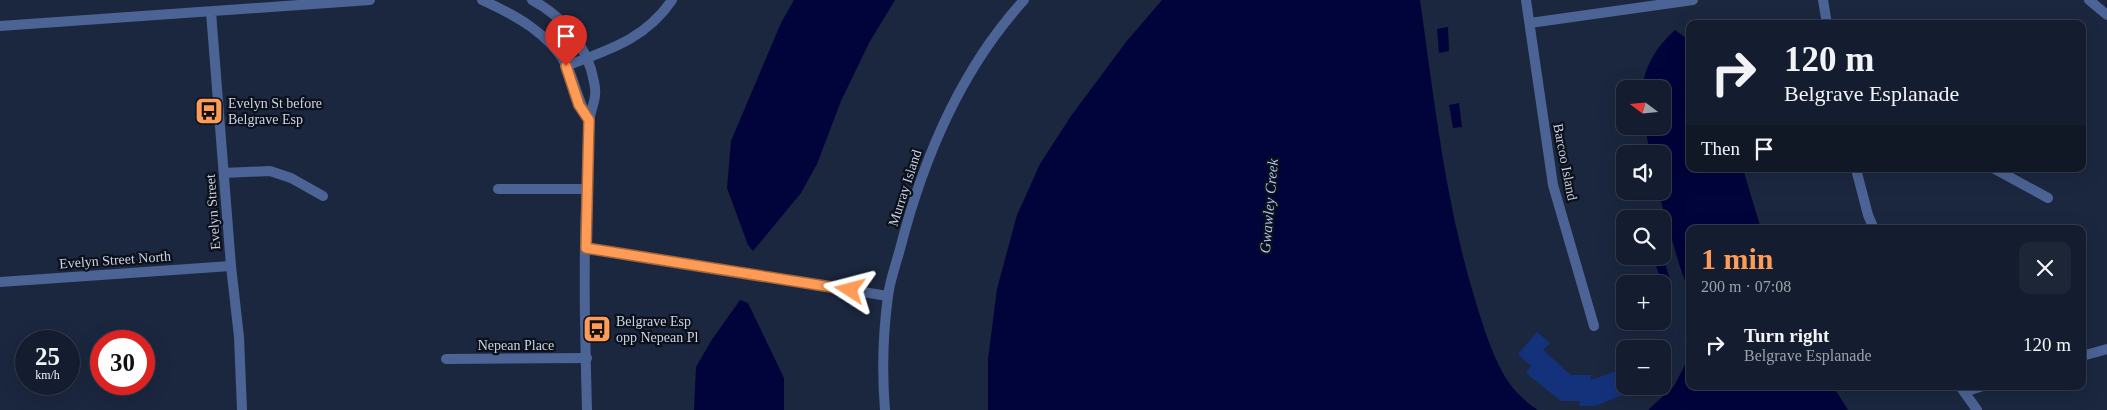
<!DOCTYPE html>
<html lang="en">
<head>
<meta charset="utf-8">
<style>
  body { margin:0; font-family:Georgia,serif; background:#1d2637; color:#f1f3f6; height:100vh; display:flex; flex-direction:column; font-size:19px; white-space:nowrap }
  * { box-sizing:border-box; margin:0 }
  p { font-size:16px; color:#9da2aa }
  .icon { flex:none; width:28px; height:28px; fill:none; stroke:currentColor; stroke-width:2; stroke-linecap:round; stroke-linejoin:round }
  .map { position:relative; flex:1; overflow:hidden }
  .details { position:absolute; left:1686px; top:225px; width:400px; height:165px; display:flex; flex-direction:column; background:#141d2f; border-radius:10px; box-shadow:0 5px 20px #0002,0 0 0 1px #333b4b }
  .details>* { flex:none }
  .guide { position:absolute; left:1686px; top:20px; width:400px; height:152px; border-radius:10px; box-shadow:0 5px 20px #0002,0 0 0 1px #333b4b; background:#141d2f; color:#f1f3f6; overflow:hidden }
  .needle { width:32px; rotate:286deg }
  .fabs { position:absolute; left:1616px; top:80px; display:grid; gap:10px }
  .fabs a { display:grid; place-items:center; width:55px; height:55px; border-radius:10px; background:#141d2f; box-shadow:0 5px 20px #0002,0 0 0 1px #333b4b; font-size:25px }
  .speed { position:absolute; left:15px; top:330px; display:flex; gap:10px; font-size:25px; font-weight:700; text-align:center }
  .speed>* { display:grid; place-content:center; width:65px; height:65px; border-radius:50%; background:#141d2f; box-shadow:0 5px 20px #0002,0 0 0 1px #333b4b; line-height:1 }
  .speed small { font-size:12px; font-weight:400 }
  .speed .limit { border:8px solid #d22; background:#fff; color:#111 }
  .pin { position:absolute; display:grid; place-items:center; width:42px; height:42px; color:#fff; margin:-51px -21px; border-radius:50% 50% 50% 0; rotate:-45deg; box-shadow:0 0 5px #0007 }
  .pin .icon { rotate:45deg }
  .me { position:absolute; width:55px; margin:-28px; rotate:279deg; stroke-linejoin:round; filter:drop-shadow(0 0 4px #0008) }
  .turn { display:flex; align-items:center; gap:18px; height:105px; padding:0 15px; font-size:22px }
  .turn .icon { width:65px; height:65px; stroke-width:2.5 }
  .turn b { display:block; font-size:35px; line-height:42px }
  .then { display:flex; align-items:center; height:48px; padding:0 15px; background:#0003; gap:10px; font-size:19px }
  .round { display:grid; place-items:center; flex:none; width:52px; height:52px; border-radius:10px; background:#1d2637 }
  .headline { display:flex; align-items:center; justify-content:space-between; height:85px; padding:0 15px }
  h1 { font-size:30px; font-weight:800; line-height:38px; color:#fe9c57 }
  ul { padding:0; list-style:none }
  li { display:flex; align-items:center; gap:15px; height:70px; padding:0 15px }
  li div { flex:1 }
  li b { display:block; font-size:19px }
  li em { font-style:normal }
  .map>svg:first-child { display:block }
  .water { fill:#00043b }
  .building { fill:#14327b }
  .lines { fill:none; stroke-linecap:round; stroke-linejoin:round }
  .minor { stroke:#4b6395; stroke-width:10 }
  .tertiary { stroke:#4b6395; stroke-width:10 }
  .route-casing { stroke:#a56539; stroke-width:12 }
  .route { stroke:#fe9c57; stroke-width:9 }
  .labels { text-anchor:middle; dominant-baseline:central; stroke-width:4.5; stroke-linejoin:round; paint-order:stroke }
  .poi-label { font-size:14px; fill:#cbd4e4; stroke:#0b101b; text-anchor:start }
  .street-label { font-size:14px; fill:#cbd4e4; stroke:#0b101b }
  .water-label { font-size:15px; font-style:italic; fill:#afc5ee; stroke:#0b101b }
</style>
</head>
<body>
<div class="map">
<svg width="2107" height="410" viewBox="0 0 2107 410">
  <rect width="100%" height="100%" fill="#1b273f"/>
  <path class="water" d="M794,0H895L869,43L841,101L817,164L801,193L753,251L748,245L727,188L731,141L781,23Z
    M1162,0H1420C1434,98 1444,192 1471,286C1480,316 1489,348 1504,375C1512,389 1525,402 1538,410H988V359L997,289L1017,215L1040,164L1071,116L1126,42Z
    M1448,27L1449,51L1439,53L1437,29Z
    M1675,30L1690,41V169H1743L1761,229H1690V295L1679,264L1658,191H1662V154H1650L1645,126H1662V89H1642C1645,65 1657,46 1675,30Z
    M1459,103L1462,127L1453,128L1449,105Z
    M1664,261L1671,282L1663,285L1656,266Z
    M740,300L748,303L784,378V410H694L696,367L711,341Z
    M1690,355V386H1833L1848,410H1648L1674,386Z"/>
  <path class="building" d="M1537,332L1550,343L1543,350L1571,375H1591V380L1625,368V394L1595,406H1579L1580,401H1561L1526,373L1531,366L1518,354Z"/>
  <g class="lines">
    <path class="minor" d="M1526,0L1553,185L1594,326
      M1823,0L1827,24
      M2089,0L2107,15
      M1530,23L1693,0
      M566,66C608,50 646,39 672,0
      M1856,169L1868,215L1874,229
      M1995,169L2048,198
      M224,173L270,171L291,178L323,196
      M498,189H587
      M586,248L888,296
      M0,282L231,266
      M2082,356L2107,349
      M446,359L587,358
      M1960,386L1977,410
      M1964,392L1983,386
      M885,410C882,373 883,333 888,296C890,280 896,264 900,249C923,159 961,69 1024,0"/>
    <path class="tertiary" d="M482,0C515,15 549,33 567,66C576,85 578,102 589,120
      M532,0C563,16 588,47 594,82C598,99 591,106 589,122C587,143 588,165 587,186C583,260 585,336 587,410
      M211,12L231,266L239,337L242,410
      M0,26L370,0"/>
  </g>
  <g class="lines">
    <defs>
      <path id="route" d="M566,66L579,105L589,120L586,248L850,290"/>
    </defs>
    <use href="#route" class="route-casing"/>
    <use href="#route" class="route"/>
  </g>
  <defs>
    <symbol id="bus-square" viewBox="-11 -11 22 22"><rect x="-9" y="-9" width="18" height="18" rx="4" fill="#fe9c57" stroke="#0b101b"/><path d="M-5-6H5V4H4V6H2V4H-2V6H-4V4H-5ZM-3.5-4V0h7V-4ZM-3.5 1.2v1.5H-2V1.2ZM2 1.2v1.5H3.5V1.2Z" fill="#111"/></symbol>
  </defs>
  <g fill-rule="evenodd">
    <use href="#bus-square" x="193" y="95" width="32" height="32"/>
    <use href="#bus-square" x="581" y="313" width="32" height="32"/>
  </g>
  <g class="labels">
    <g class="poi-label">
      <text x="228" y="103">Evelyn St before<tspan x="228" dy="16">Belgrave Esp</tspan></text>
      <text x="616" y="321">Belgrave Esp<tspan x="616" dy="16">opp Nepean Pl</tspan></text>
    </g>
    <g class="street-label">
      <text transform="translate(1565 162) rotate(79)">Barcoo Island</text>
      <text transform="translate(905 188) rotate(-72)">Murray Island</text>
      <text transform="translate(213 212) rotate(-94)">Evelyn Street</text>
      <text transform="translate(115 260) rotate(-4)">Evelyn Street North</text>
      <text x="516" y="345">Nepean Place</text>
    </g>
    <g class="water-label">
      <text transform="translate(1269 206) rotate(-85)">Gwawley Creek</text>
    </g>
  </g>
</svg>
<div class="fabs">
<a><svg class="needle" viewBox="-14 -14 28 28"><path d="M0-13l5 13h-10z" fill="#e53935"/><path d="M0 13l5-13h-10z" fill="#9da2aa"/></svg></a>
<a><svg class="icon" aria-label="sound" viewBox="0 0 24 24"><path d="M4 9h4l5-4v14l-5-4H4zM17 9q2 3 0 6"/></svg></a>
<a><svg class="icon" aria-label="search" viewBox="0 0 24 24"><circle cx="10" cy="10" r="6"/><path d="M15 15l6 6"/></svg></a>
<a>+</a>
<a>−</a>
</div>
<div class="speed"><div>25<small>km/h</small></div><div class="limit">30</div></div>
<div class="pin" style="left:566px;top:66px;background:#d93025"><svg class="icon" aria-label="arrive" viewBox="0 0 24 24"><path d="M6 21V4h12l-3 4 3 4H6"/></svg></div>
<svg class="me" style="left:850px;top:290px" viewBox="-20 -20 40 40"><path d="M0-17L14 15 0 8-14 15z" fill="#fe9c57" stroke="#fff" stroke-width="4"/></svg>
<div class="guide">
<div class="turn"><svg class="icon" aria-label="right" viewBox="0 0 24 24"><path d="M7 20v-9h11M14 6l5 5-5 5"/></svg><div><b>120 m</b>Belgrave Esplanade</div></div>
<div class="then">Then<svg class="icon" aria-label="arrive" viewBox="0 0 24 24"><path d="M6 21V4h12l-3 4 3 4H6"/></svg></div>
</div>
<section class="details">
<div class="headline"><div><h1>1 min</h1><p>200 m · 07:08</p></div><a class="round"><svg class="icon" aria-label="close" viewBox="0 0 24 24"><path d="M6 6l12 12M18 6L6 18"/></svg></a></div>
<ul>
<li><svg class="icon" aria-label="right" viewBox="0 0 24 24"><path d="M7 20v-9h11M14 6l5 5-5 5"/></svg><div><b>Turn right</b><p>Belgrave Esplanade</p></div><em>120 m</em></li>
</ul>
</section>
</div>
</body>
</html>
